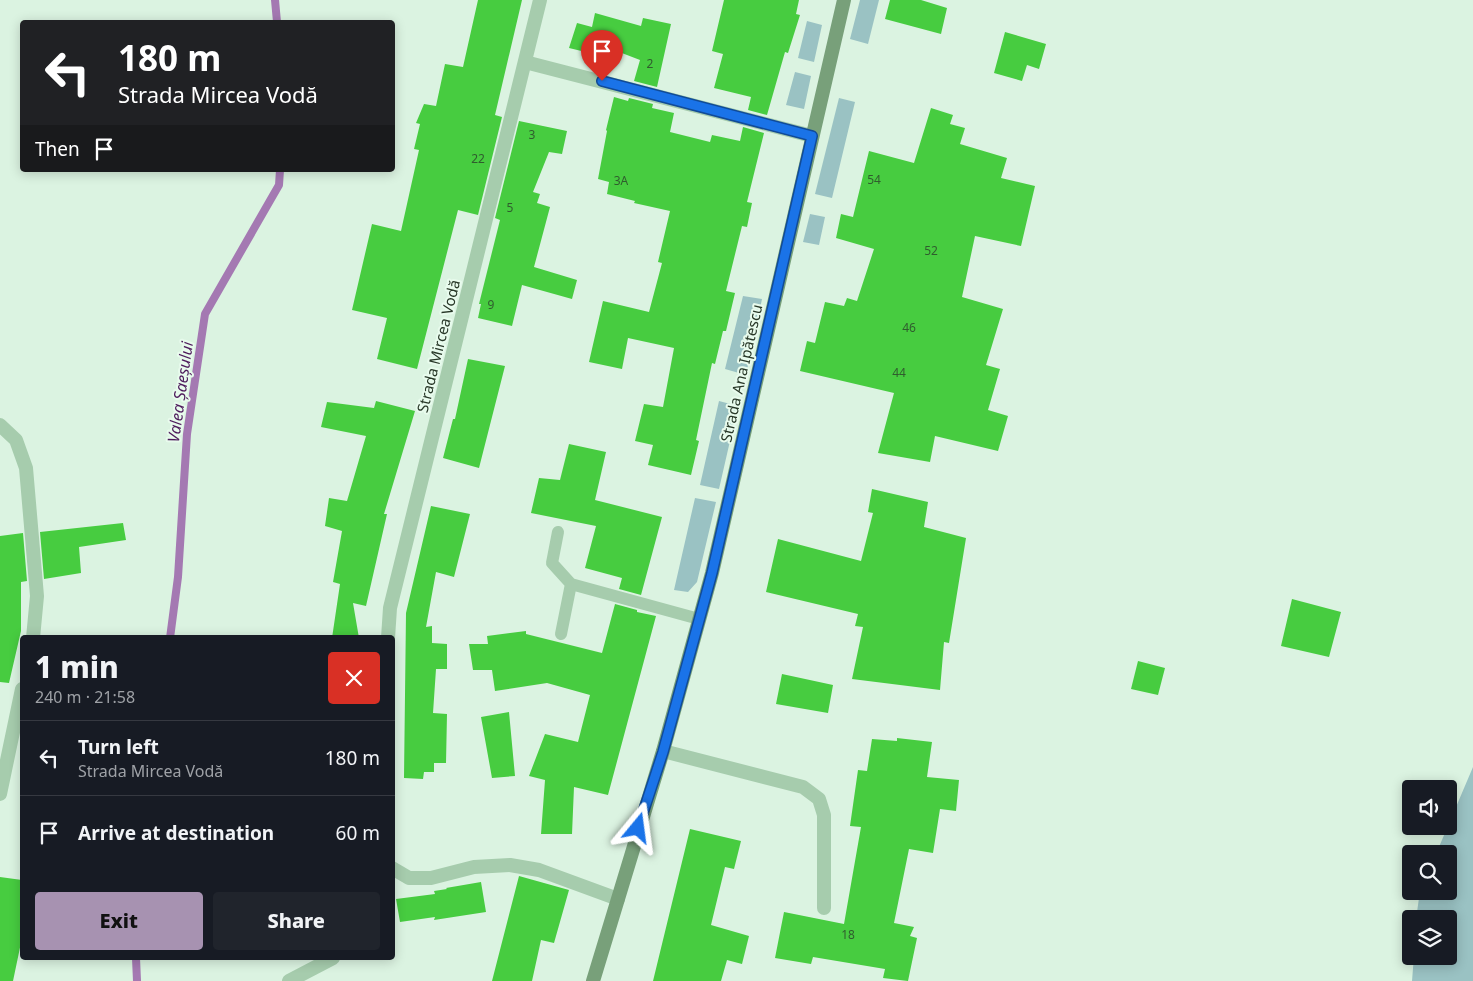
<!DOCTYPE html>
<html lang="en">
<head>
<meta charset="utf-8">
<style>
  body { margin:0; font-family:"Noto Sans",sans-serif; background:#20242c; color:#f1f3f6; height:100vh; display:flex; flex-direction:column; font-size:19px; white-space:nowrap }
  * { box-sizing:border-box; margin:0 }
  p { font-size:16px; color:#9ea1a6 }
  .icon { flex:none; width:28px; height:28px; fill:none; stroke:currentColor; stroke-width:2; stroke-linecap:round; stroke-linejoin:round }
  .map { position:relative; flex:1; overflow:hidden }
  .panel { position:absolute; left:20px; top:635px; width:375px; height:325px; display:flex; flex-direction:column; background:#171b24; border-radius:5px; box-shadow:0 2px 12px #0003 }
  .panel>* { flex:none }
  .hud { position:absolute; left:20px; top:20px; width:375px; height:152px; border-radius:5px; box-shadow:0 2px 12px #0003; background:#202124; color:#fff; overflow:hidden }
  .buttons { position:absolute; left:1402px; top:780px; display:grid; gap:10px }
  .buttons a { display:grid; place-items:center; width:55px; height:55px; border-radius:5px; background:#171b24; box-shadow:0 2px 12px #0003; font-size:25px }
  .pin { position:absolute; display:grid; place-items:center; width:42px; height:42px; color:#fff; margin:-51px -21px; border-radius:50% 50% 50% 0; rotate:-45deg; box-shadow:0 0 5px #0007 }
  .pin .icon { rotate:45deg }
  .me { position:absolute; width:55px; margin:-28px; rotate:16deg; stroke-linejoin:round; filter:drop-shadow(0 0 4px #0008) }
  .turn { display:flex; align-items:center; gap:18px; height:105px; padding:0 15px; font-size:22px }
  .turn .icon { width:65px; height:65px; stroke-width:2.5 }
  .turn b { display:block; font-size:35px; line-height:42px }
  .then { display:flex; align-items:center; height:48px; padding:0 15px; background:#0003; gap:10px; font-size:19px }
  .round { display:grid; place-items:center; flex:none; width:52px; height:52px; border-radius:5px; background:#20242c }
  .headline { display:flex; align-items:center; justify-content:space-between; height:85px; padding:0 15px }
  h1 { font-size:30px; font-weight:800; line-height:38px }
  .button { display:flex; gap:10px; margin-top:auto; padding:10px 15px }
  .button a { flex:1; height:58px; border-radius:5px; background:#a792b1; color:#111; font-size:20px; font-weight:800; line-height:58px; text-align:center }
  .button a+a { background:#20242c; color:#f1f3f6 }
  ul { padding:0; list-style:none }
  li { display:flex; align-items:center; gap:15px; height:75px; padding:0 15px; border-top:1px solid #363941 }
  li div { flex:1 }
  li b { display:block; font-size:19px }
  li em { font-style:normal }
  .map>svg:first-child { display:block }
  .green { fill:#9ac2c3 }
  .lines { fill:none; stroke-linecap:round; stroke-linejoin:round }
  .stream { stroke:#a479b2; stroke-width:8 }
  .building { fill:#47cc40 }
  .service { stroke:#a6ccad; stroke-width:12 }
  .pedestrian { stroke:#a6ccad; stroke-width:14 }
  .minor { stroke:#a6ccad; stroke-width:14 }
  .secondary { stroke:#78a07a; stroke-width:14 }
  .route-casing { stroke:#114b97; stroke-width:12 }
  .route { stroke:#1a73e8; stroke-width:9 }
  .labels { text-anchor:middle; dominant-baseline:central; stroke-width:4; stroke-linejoin:round; paint-order:stroke }
  .number-label { font-size:12px; fill:#305d2e }
  .street-label { font-size:15px; fill:#283828; stroke:#e8fbed }
  .water-label { font-size:16px; font-style:italic; fill:#4d1b5c; stroke:#e8fbed }
</style>
</head>
<body>
<div class="map">
<svg width="1473" height="981" viewBox="0 0 1473 981">
  <rect width="100%" height="100%" fill="#dbf3e1"/>
  <path class="green" d="M860,0H879L868,44L850,39Z
    M807,21L822,25L814,62L798,58Z
    M795,72L811,76L804,109L786,105Z
    M839,98L855,102L832,198L815,194Z
    M810,214L825,217L819,245L803,242Z
    M743,296L762,299L746,375L725,369Z
    M719,401L738,406L719,489L700,485Z
    M695,498L716,502L697,582L688,592L674,590Z
    M1473,767V981H1412L1414,956H1449V919H1416L1420,891H1449V854H1436Z"/>
  <g class="lines">
    <path class="stream" d="M275,0L277,22
      M170,638L178,577L187,434L205,314L279,185L280,170
      M136,958L137,981"/>
  </g>
  <path class="building" d="M478,0H522L495,115L502,117L478,215L458,210L417,369L377,359L387,318L352,310L372,224L401,231L419,150L414,149L420,124L416,123L424,104L436,106L445,64L463,67Z
    M724,0H799L796,14L800,15L788,53L785,52L767,115L748,110L751,97L714,88L723,54L712,51Z
    M890,0H921L947,8L941,34L885,19Z
    M595,13L641,26L643,18L671,24L657,87L634,81L640,60L601,45L598,55L569,48L577,23L592,27Z
    M1005,32L1046,44L1039,69L1027,65L1022,81L994,73Z
    M614,97L628,101L629,98L653,104L652,108L674,113L670,132L710,142L712,135L740,141L743,127L764,133L747,202L752,203L747,227L742,226L726,291L735,293L726,331H723L715,364L712,363L696,440L699,441L691,475L648,465L653,445L635,441L644,404L663,407L674,348L628,338L622,369L589,362L603,301L649,312L662,263L658,262L670,211L634,203L635,201L607,194L609,182L598,179L607,131L606,130Z
    M931,108L953,115L950,124L965,128L960,144L1007,158L1001,178L1035,186L1021,246L975,236L962,297L1003,309L986,365L1000,369L988,410L1008,416L998,451L935,436L930,462L878,453L894,393L800,371L807,341L815,343L825,302L844,306L847,298L857,301L874,249L836,238L841,214L853,217L869,151L914,163Z
    M519,121L567,131L562,154L549,152L533,192L540,194L537,203L550,207L534,267L577,280L572,299L522,285L512,326L478,318L481,304H479L500,220L495,218Z
    M468,359L505,366L479,468L443,458L453,419H455Z
    M376,401L415,411L384,514H387L366,606L353,603L359,638H332L340,584L333,582L342,531L325,526L329,498L347,501L366,436L321,427L327,402L374,408Z
    M569,444L606,452L595,500L662,517L641,595L619,589L622,578L585,568L596,526L531,513L539,478L560,480Z
    M872,489L928,502L924,527L966,538L949,643L944,642L940,690L852,679L863,627L855,626L858,614L766,592L778,539L861,561L873,513L868,512Z
    M431,506L470,514L454,577L436,572L426,627L432,626V643L447,644V669H436L433,713L447,714L446,763H434V772H424L423,779L404,778L406,613Z
    M123,523L126,540L79,547L81,573L44,579L40,532Z
    M23,533L27,581L21,582V631L9,683L0,682V536Z
    M1292,599L1341,612L1329,657L1281,646Z
    M615,604L637,610V612L656,616L608,795L574,787L572,834H541L545,780L529,776L545,734L578,742L590,695L547,683L495,691L492,670H473L469,644H488L487,636L526,631V634L602,653Z
    M1138,661L1165,668L1158,695L1131,689Z
    M782,674L833,685L828,713L776,704Z
    M509,712L515,776L492,778L481,717Z
    M897,738L932,742L927,777L959,780L956,811L940,809L933,853L909,849L894,923L914,927L910,936L917,938L908,981L883,978L885,969L813,957L811,964L775,958L784,912L844,924L861,827L850,826L858,770L867,771L872,739L897,741Z
    M690,829L741,841L734,869L725,867L711,925L749,936L742,964L727,960L721,981H653Z
    M519,876L569,890L554,943L541,940L532,981H492Z
    M0,877L22,880V938L13,981H0Z
    M481,882L486,912L434,920L435,917L400,922L396,899L435,894L434,891L447,889L446,888Z"/>
  <g class="lines">
    <path class="service" d="M558,532L552,563L571,584
      M561,634L571,584L699,619"/>
    <path class="pedestrian" d="M289,981L333,958"/>
    <path class="minor" d="M525,62L812,136
      M0,425L16,440L26,468L37,596L33,638
      M388,638L390,608L540,0
      M663,751L803,787L819,799L824,815V908
      M0,794L22,689
      M392,868L409,878H431L474,867L510,865L539,870L618,899"/>
    <path class="secondary" d="M593,981L663,751L712,573L844,0"/>
  </g>
  <g class="lines">
    <defs>
      <path id="route" d="M602,81L812,136L712,573L663,752L638,828"/>
    </defs>
    <use href="#route" class="route-casing"/>
    <use href="#route" class="route"/>
  </g>
  <g class="labels">
    <g class="number-label">
      <text x="650" y="63">2</text>
      <text x="532" y="134">3</text>
      <text x="478" y="158">22</text>
      <text x="874" y="179">54</text>
      <text x="621" y="180">3A</text>
      <text x="510" y="207">5</text>
      <text x="931" y="250">52</text>
      <text x="491" y="304">9</text>
      <text x="909" y="327">46</text>
      <text x="899" y="372">44</text>
      <text x="848" y="934">18</text>
    </g>
    <g class="street-label">
      <text transform="translate(438 346) rotate(-76)">Strada Mircea Vodă</text>
      <text transform="translate(741 373) rotate(-77)">Strada Ana Ipătescu</text>
    </g>
    <g class="water-label">
      <text transform="translate(180 392) rotate(-82)">Valea Șaeșului</text>
    </g>
  </g>
</svg>
<div class="buttons">
<a><svg class="icon" aria-label="sound" viewBox="0 0 24 24"><path d="M4 9h4l5-4v14l-5-4H4zM17 9q2 3 0 6"/></svg></a>
<a><svg class="icon" aria-label="search" viewBox="0 0 24 24"><circle cx="10" cy="10" r="6"/><path d="M15 15l6 6"/></svg></a>
<a><svg class="icon" aria-label="layers" viewBox="0 0 24 24"><path d="M12 4l9 5-9 5-9-5zM3 14l9 5 9-5"/></svg></a>
</div>
<div class="pin" style="left:602px;top:81px;background:#d93025"><svg class="icon" aria-label="arrive" viewBox="0 0 24 24"><path d="M6 21V4h12l-3 4 3 4H6"/></svg></div>
<svg class="me" style="left:638px;top:828px" viewBox="-20 -20 40 40"><path d="M0-17L14 15 0 8-14 15z" fill="#1a73e8" stroke="#fff" stroke-width="4"/></svg>
<div class="hud">
<div class="turn"><svg class="icon" aria-label="left" viewBox="0 0 24 24"><path d="M17 20v-9H6M10 6l-5 5 5 5"/></svg><div><b>180 m</b>Strada Mircea Vodă</div></div>
<div class="then">Then<svg class="icon" aria-label="arrive" viewBox="0 0 24 24"><path d="M6 21V4h12l-3 4 3 4H6"/></svg></div>
</div>
<section class="panel">
<div class="headline"><div><h1>1 min</h1><p>240 m · 21:58</p></div><a class="round" style="background:#d93025;color:#fff"><svg class="icon" aria-label="close" viewBox="0 0 24 24"><path d="M6 6l12 12M18 6L6 18"/></svg></a></div>
<ul>
<li><svg class="icon" aria-label="left" viewBox="0 0 24 24"><path d="M17 20v-9H6M10 6l-5 5 5 5"/></svg><div><b>Turn left</b><p>Strada Mircea Vodă</p></div><em>180 m</em></li>
<li><svg class="icon" aria-label="arrive" viewBox="0 0 24 24"><path d="M6 21V4h12l-3 4 3 4H6"/></svg><div><b>Arrive at destination</b></div><em>60 m</em></li>
</ul>
<div class="button"><a>Exit</a><a>Share</a></div>
</section>
</div>
</body>
</html>
